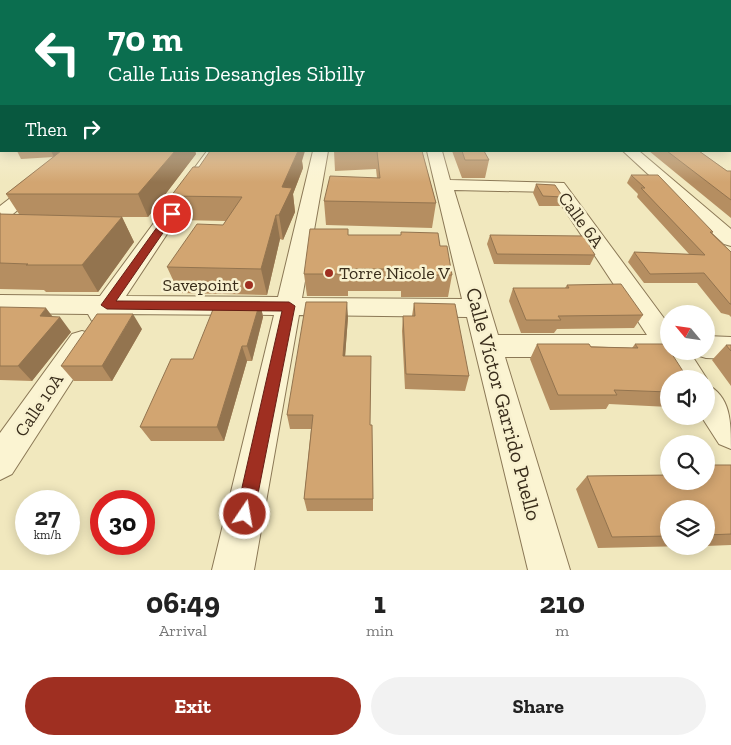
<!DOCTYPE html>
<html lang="en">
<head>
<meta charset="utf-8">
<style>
  body { margin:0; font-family:"Zilla Slab",serif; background:#f2f2f2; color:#222; height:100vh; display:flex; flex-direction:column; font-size:19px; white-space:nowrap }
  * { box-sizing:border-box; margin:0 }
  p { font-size:16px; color:#767676 }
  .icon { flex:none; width:28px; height:28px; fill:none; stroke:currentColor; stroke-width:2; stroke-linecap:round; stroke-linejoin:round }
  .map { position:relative; height:570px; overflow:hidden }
  .drawer { display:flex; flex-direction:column; background:#fff; flex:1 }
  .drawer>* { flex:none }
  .guide { position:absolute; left:0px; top:0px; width:731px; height:152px; box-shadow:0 2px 12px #0003; background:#0b6e4f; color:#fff; overflow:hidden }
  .needle { width:32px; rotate:299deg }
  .fabs { position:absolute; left:660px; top:305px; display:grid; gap:10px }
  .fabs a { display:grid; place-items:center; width:55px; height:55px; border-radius:50%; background:#fff; box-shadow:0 2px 12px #0003; font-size:25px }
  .speed { position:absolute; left:15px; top:490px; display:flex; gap:10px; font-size:25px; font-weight:700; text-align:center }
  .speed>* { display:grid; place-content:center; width:65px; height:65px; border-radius:50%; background:#fff; box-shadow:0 2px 12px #0003; line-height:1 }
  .speed small { font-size:12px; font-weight:400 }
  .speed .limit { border:8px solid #d22; background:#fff; color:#111 }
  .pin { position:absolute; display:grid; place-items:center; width:42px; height:42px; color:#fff; margin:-21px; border:2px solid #fff; border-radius:50%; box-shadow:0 1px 5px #0007 }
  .me { position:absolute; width:55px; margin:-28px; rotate:12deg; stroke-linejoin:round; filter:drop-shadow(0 0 4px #0008) }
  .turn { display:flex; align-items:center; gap:18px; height:105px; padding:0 25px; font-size:22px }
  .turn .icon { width:65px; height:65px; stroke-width:2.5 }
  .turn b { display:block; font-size:35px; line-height:42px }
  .then { display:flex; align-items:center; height:48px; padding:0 25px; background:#0003; gap:10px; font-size:19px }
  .eta { display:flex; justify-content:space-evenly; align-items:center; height:85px; text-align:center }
  .eta b { font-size:30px; font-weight:700; line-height:35px }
  .button { display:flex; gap:10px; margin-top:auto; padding:10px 25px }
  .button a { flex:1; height:58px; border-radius:30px; background:#9f2f21; color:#fff; font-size:20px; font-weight:700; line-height:58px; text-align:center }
  .button a+a { background:#f2f2f2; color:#222 }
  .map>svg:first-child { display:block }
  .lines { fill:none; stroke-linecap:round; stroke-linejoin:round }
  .minor-casing { stroke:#8b7856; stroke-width:2 }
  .minor { fill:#fbf4d2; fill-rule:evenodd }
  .wall { fill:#b58e61 }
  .shaded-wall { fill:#93744f }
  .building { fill:#d2a571; stroke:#93744f }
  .route { fill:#9f2f21; stroke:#671f15 }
  .poi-dot { fill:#9f2f21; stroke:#f8f1cf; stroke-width:2 }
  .labels { text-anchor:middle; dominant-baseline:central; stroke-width:5; stroke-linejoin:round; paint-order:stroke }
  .street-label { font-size:18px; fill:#392d1b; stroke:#f8f1cf }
  .poi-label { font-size:18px; fill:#392d1b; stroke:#f8f1cf; text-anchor:start }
  .near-street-label { font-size:21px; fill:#392d1b; stroke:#f8f1cf }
</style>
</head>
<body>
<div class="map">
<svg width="731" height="570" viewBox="0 0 731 570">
  <rect width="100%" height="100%" fill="#f1e8be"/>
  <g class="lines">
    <defs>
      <path id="minor" d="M730,143H731V151H729Z
        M71,151H88L7,219L0,221V206Z
        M207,151H222L126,296L278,297L313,151H328L302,298L462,299L427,151H442L450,180L564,183L669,325V351H689L707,379H676L662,357H505L570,570H528L467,317L299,315L254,570H212L274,315L115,314C108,323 102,324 92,321L88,314L0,313V295L100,296ZM454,190L553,192L647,335H498Z
        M623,151H639L731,229V246L724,244Z
        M82,331L92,334L96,342L92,350L12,474L0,480V433L72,334Z
        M706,336L731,337V359L706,358L696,355L694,351H706Z
        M706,384C731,396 731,422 731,449L719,444L701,416H706Z"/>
    </defs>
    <use href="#minor" class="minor-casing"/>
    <use href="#minor" class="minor"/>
  </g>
  <path class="wall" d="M0,110H1V143H0Z
    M17,151H195L196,154L148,217H122L134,242L98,292H46L44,290L0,289V212L1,214H19L6,194L54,157L21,159Z
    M334,151H422L436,203L432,228L326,225L324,201L377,178L376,169L335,171Z
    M452,151H484L489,160L485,178H462Z
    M649,151H699L727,171H731V218Z
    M302,161L303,168L293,194L295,212L283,240L280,239L267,295L179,293L167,267L223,225L226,221L179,220L171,196L199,167Z
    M631,175L713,232L712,233L731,252V317L729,315L721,313L697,283H644L628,262L634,252L689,254L637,197L638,194L627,183Z
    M536,184L563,197L560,206H539L533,193Z
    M348,235L440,246L452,275L448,297H401V291H348V296H307L304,274Z
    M490,235L595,255L590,265L494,264L487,244Z
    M567,285L643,315L634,328L557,329L554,333H521L509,301L513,288H565Z
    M260,302L263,317L252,361H247L224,441H151L140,427L193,359Z
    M414,303L469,376L465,391L405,389L402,331L403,316H412Z
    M0,307L52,316L71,332L32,381L0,380Z
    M348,317L345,356L370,425L373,499V511H307L304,499L311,429H290L287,415Z
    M142,329L112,381H74L61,366Z
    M537,344L632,348L635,344L669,379V407L609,404L606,409L550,410L530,359Z
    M726,345H731V386L712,360Z
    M731,465V545L706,546V509H669V546H688L598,548L576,489L587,476L667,475L669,474V481Z"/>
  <path class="shaded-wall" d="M51,151H62L54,157Z
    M175,151H195L196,154L148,217L138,194Z
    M298,151H305L302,161L303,168L293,194L295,212L283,240L279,215L282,187Z
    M276,215L280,239L267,295L261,269Z
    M122,217L134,242L98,292L82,265Z
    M260,302L263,317L252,361L247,346Z
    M347,302L348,317L344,371L343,356Z
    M46,308L56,321L60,317L71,332L32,381L18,366L40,316Z
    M133,314L142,329L112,381L102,366Z
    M242,346L247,361L224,441L217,427Z"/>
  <path class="building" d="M730,106L731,107V132H730Z
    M0,110H1V127H0Z
    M61,151H175L138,194H6Z
    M210,151H298L282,187L292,188L279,215H276L261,269L167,267L197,224L223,225L242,197L171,196L193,167H199Z
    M377,151H422L436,203L324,201L330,176L380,178Z
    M462,151H484L489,160H465Z
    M667,151H699L727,171H731V200Z
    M631,175H658L713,232H710L731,252V304H730L704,273L650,274L634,252L705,255L641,188H645Z
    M536,184L555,185L563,197L543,196Z
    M0,214L122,217L82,265H26L28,264L0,263Z
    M310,229H348V235H401V232L438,233L440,246H447L452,275H402V269H347V274H304Z
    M490,235L584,236L595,255L497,254Z
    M621,284L643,315L558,316L561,320H526L513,288H569L567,285Z
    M216,302H260L247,346H242L217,427H140L171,359H193Z
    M306,302H347L343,356H371L370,425H372L373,499H304L313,415H287Z
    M414,303L455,304L469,376L406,374L403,316H415Z
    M0,307L46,308L40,316L60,317L18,366H0Z
    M97,314H133L102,366H61Z
    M537,344H589L591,347L638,348L635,344H666L669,349V351H670L688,379H669V392L614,390L617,395H558Z
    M726,345H731V351Z
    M706,465H731V534L706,535V509H669V536L612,537L587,476L669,475V481H706Z"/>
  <linearGradient id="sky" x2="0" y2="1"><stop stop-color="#8cbad7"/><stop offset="0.57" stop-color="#f9f5e2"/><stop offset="1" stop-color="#f9f5e2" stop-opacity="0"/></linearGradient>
  <rect width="731" height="182" fill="url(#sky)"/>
  <path class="route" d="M168,212L176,214L116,301L289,302L295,306L254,514L251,520L245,523L238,520L236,514L282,311L107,309L101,305Z"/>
  <g class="poi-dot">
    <circle cx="329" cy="273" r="5"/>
    <circle cx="249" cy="285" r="5"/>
  </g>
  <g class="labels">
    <g class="street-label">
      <text transform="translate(581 220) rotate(54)">Calle 6A</text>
      <text transform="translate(39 405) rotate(-56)">Calle 10A</text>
    </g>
    <g class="poi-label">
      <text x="339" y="273">Torre Nicole V</text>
      <text x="239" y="285" text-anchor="end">Savepoint</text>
    </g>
    <g class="near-street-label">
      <text transform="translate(504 404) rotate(75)">Calle Víctor Garrido Puello</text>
    </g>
  </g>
</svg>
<div class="fabs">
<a><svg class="needle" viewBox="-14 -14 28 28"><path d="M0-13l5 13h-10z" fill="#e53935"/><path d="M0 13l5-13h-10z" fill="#767676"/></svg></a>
<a><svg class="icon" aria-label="sound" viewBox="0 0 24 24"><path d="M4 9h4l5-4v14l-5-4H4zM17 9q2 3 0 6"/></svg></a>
<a><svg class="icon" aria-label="search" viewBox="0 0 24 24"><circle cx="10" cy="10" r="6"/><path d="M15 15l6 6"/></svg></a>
<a><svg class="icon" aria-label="layers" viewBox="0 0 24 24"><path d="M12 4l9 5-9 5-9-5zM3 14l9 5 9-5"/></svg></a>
</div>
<div class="speed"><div>27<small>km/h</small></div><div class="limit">30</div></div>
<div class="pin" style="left:172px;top:214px;background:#d93025"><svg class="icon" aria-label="arrive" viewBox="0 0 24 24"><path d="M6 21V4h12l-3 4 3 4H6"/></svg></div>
<svg class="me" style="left:245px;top:514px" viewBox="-20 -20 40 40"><circle r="17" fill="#9f2f21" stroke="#fff" stroke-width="3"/><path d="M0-11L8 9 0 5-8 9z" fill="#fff"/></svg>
<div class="guide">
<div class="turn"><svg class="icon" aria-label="left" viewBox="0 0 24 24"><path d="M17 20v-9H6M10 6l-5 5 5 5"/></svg><div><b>70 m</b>Calle Luis Desangles Sibilly</div></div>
<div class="then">Then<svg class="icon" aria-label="right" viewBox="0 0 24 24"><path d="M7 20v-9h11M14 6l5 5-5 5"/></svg></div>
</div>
</div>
<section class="drawer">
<div class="eta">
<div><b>06:49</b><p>Arrival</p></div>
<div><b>1</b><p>min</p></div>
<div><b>210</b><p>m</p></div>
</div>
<div class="button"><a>Exit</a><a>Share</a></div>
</section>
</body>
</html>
